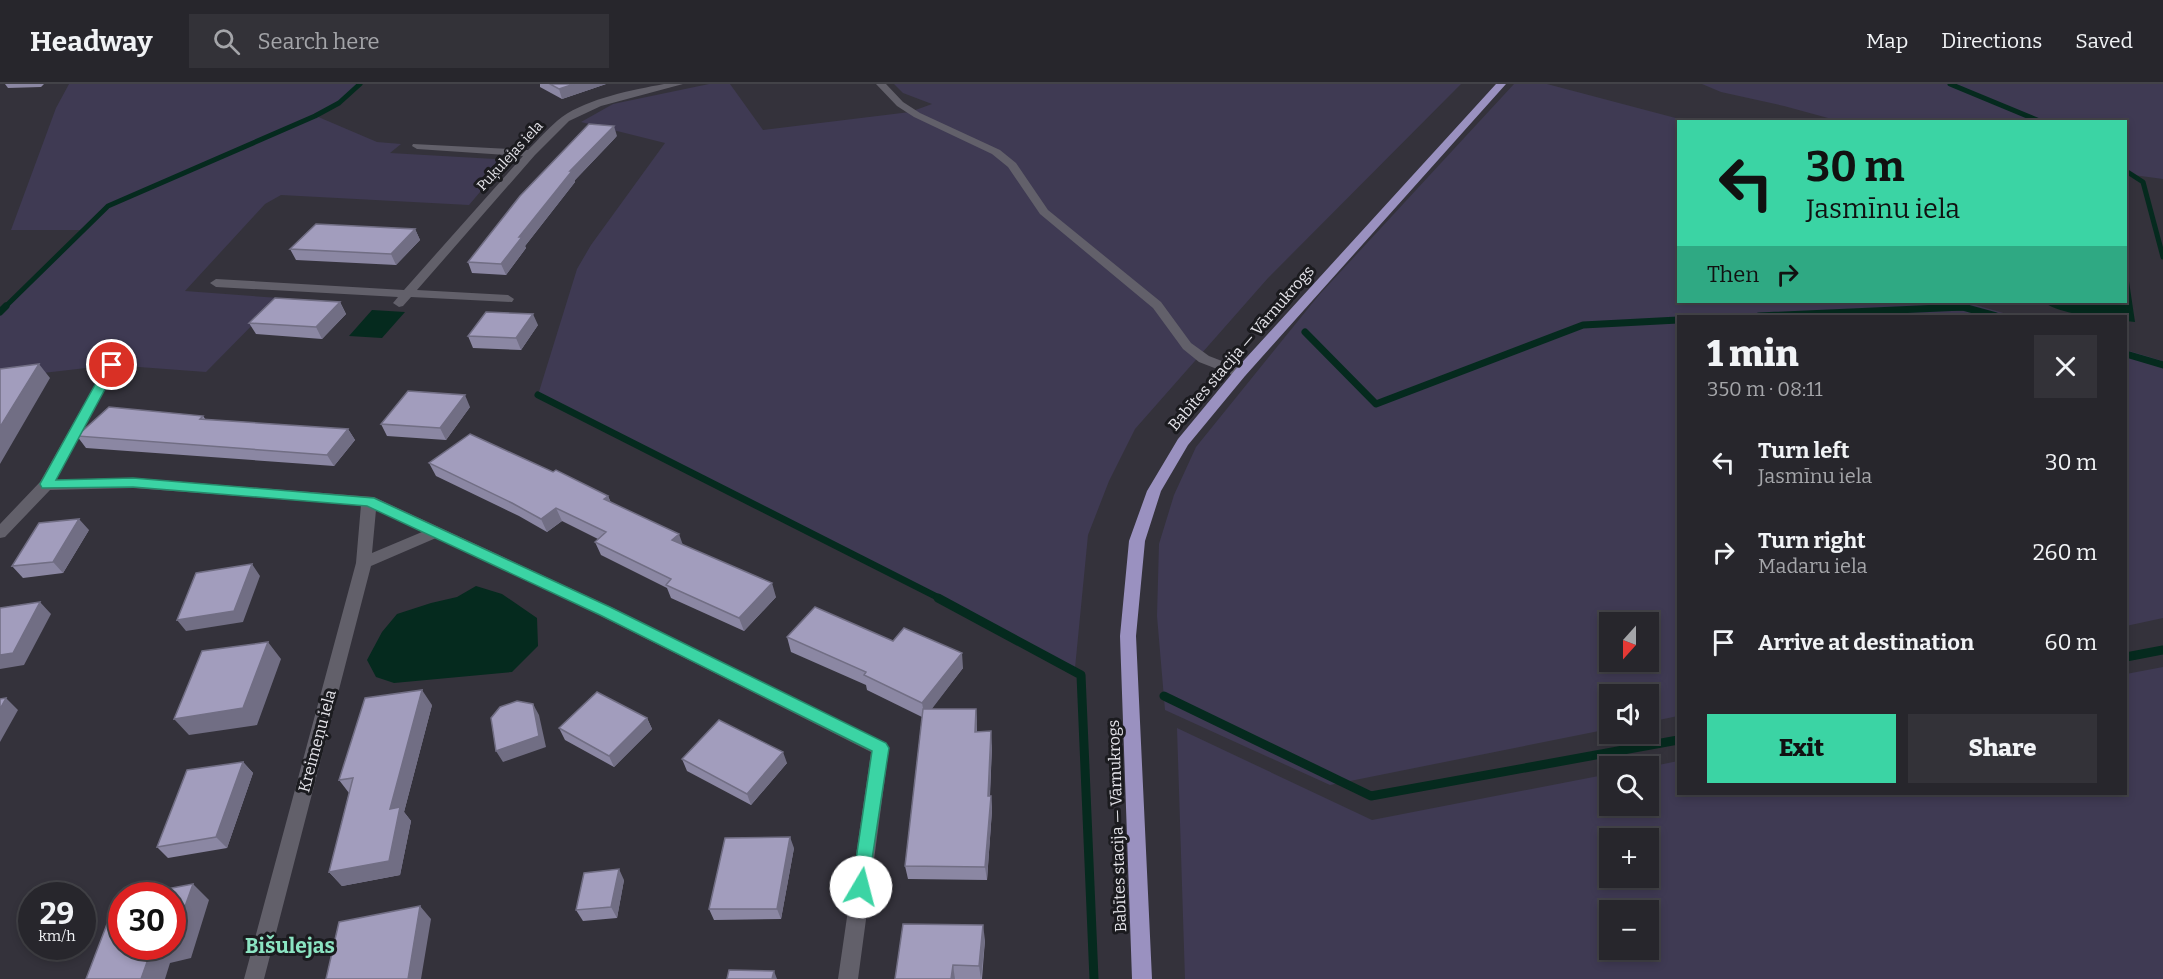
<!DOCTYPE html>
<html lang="en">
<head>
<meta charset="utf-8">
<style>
  body { margin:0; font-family:Bitter,serif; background:#333238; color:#f1f3f6; height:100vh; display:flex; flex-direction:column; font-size:22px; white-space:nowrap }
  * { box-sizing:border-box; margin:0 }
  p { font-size:20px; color:#a4a5a9 }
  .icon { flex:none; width:33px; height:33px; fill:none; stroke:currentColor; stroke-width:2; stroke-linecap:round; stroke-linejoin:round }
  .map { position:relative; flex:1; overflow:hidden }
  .side { position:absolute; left:1677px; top:231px; width:450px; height:480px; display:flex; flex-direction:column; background:#27262c; border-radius:0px; box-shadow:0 3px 9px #0003,0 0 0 2px #434348 }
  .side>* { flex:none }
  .banner { position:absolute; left:1677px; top:36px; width:450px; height:183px; border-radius:0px; box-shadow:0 3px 9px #0003,0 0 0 2px #434348; background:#3bd4a4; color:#111; overflow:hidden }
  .needle { width:39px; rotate:201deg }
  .controls { position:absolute; left:1599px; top:528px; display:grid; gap:12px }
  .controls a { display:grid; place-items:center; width:60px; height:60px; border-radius:0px; background:#27262c; box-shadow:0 3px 9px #0003,0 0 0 2px #434348; font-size:30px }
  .speed { position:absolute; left:18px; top:798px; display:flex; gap:12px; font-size:30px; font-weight:700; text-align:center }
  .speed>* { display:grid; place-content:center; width:78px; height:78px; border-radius:50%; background:#27262c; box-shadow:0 3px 9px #0003,0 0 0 2px #434348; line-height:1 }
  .speed small { font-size:15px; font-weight:400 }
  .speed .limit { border:9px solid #d22; background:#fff; color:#111 }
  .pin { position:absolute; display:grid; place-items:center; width:51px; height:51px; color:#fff; margin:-26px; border:3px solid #fff; border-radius:50%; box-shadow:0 2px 6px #0007 }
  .me { position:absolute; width:66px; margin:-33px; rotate:8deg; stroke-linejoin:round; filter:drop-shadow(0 0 4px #0008) }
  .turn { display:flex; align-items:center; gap:21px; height:126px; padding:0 30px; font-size:27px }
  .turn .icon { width:78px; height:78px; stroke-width:2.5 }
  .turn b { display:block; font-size:42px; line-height:51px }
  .then { display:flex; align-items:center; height:57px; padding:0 30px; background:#0003; gap:12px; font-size:22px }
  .round { display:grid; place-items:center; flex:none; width:63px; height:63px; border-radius:0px; background:#333238 }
  .overview { display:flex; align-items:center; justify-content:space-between; height:102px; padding:0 30px }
  h1 { font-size:36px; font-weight:800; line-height:45px }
  .button { display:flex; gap:12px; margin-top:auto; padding:12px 30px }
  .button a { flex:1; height:69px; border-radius:0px; background:#3bd4a4; color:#111; font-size:24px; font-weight:800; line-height:69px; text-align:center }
  .button a+a { background:#333238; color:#f1f3f6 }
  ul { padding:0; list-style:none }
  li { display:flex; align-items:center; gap:18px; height:90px; padding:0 30px }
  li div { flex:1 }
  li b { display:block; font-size:22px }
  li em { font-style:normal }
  header { display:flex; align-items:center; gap:36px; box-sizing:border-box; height:84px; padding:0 30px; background:#27262c; border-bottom:2px solid #434348 }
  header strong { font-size:28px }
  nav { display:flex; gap:33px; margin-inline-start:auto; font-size:21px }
  .search { width:420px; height:54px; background:#333238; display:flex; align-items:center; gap:15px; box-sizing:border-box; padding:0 21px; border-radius:0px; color:#a4a5a9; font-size:22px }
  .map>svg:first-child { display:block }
  .green { fill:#3f3a53; fill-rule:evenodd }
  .water { fill:#052a1e }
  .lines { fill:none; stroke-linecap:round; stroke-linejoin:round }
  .stream-far2 { stroke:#052a1e; stroke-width:5 }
  .stream-far1 { stroke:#052a1e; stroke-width:7 }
  .stream { stroke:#052a1e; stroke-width:9 }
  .minor { fill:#62606a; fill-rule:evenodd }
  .major { fill:#9a91c0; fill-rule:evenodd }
  .wall { fill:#8b87a3 }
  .shaded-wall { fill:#716e84 }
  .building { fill:#a29dbd; stroke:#716e84; stroke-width:1.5 }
  .route { fill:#3bd4a4; stroke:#268a6b; stroke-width:1.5 }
  .labels { text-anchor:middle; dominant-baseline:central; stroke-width:6; stroke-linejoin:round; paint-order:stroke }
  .far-street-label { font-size:14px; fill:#e5e4ea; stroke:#1b1b1f }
  .street-label { font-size:16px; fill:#e5e4ea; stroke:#1b1b1f }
  .near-neighbourhood-label { font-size:21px; font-weight:bold; fill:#8be4c2; stroke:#1b1b1f }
</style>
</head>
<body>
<header>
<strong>Headway</strong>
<div class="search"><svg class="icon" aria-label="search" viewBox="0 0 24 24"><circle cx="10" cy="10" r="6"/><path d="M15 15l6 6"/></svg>Search here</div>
<nav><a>Map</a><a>Directions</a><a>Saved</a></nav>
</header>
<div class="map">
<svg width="2163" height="895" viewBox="0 0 2163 895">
  <rect width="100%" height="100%" fill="#34323b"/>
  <path class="green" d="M69,0H360L339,19L316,32L377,58L401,60L390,69L495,75L502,82L469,121L281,111L265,120L185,207L279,214L206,288L112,281L0,294V228L84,146H11L56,24Z
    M709,0H730L763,46L910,28L932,20L903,9L894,0H1461L1268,194L1135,345L1109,397L1088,451L1075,584L538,311L577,185L591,161L665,59L581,38L613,20Z
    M1514,0H1547L1687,37L1678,38V218H1965L2014,232H1678V632L1649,638L1648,610H1610L1609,645L1330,701L1165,626L1157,532L1159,460L1174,411L1196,363L1319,211ZM1610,538H1648V578H1610Z
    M1702,0H2163V95L2126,90V38L1839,37L1784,22L1721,8Z
    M2126,266L2163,277V534L2126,542Z
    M2163,583V895H1185L1177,644L1372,736L1609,690L1610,722H1648L1649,683L1678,677V710H2126V590ZM1610,754H1648V794H1610ZM1648,826V866H1610V826Z"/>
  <path class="water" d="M2126,177L2135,238L2126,237V232C2097,232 2067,233 2043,218H2126Z
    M372,226L405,228L382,254L349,252Z
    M476,502L502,510L537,534L538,562L512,588L394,599L376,593L367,576L382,548L397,530L431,519L457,513Z"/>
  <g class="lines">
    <path class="stream-far2" d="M1950,0L2042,38
      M2126,87L2143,98L2163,173
      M4,224L108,122L315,32L339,19L360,0
      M1943,224H1966"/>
    <path class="stream-far1" d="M0,228L6,222
      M1759,232L1963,223L1996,232
      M1305,248L1376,320L1583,241L1678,236
      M2126,270L2163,281
      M538,311L941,515"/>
    <path class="stream" d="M938,514L1081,591L1094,895
      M2126,573L2163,566
      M1164,612L1371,712L1678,656"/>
    <path class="minor" d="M664,0H683L601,22L569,37L535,71L417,206L508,211L514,215L512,218L411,213L403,222L399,223L393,219L398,213L216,203L210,199L216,195L404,206L523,72L417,65L412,62L413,60L528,66C539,55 550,42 562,33C589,14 632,6 664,0Z
      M876,0H886L903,18L920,29L1000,66L1016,79L1048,126L1161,218L1191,259L1209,272L1245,286L1246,289L1245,292H1235L1199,278L1183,265L1153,224L1040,130L1008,83L992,70L914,33L897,22Z
      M112,277L118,281L56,396L133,394L374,413L611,523L886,659L889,664L858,895H838L871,668L599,531L436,454L371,482L264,895H244L356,479L361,421L133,404L50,406L5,453L0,454V440L40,398L106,281ZM376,426L422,448L372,469Z"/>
    <path class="major" d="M1496,0H1506L1245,292L1188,361L1161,407L1145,457L1136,552L1152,895H1132L1120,552L1129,457L1147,407L1178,355L1235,286Z"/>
  </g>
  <path class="wall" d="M5,0H44L41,3L8,4Z
    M540,0H606L562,15L540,3Z
    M617,52L575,96V98L525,162L526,164L506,191L472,189L468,178Z
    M415,145L420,156L396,181L296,176L290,165Z
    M340,218L346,230L322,255L256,250L249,239Z
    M538,241L521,266L473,264L468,252Z
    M470,323L446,356L387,352L381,340Z
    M203,332L206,336L348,345L355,356L334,382L86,364L77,352Z
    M429,379L553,388L608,412L611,419L683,461L776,513L744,547L671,514L667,504L601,471L595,458L598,455L562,437L547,448L519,432L436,392Z
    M89,446L63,489L23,494L12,482Z
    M787,553L893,557L963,584L931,625H976L977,639V648L992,662L990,712H991L992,726L987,796L908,795L905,782L922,633L867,606L866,601L791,568Z
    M432,621L404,728L411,737L400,791L342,802L329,788L349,709L339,696Z
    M647,634L652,645L614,683L565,656L559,644Z
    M682,675L787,679L751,721L687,687Z
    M243,678L253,689L227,764L168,774L157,763Z
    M794,764L781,835L714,836L709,825Z
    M624,796L617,834L583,837L576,826Z
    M985,856L982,895H895Z"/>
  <path class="shaded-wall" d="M574,0H606L562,15L559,5Z
    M614,42L617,52L575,96V98L525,162L526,164L506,191L501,180L519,153L570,87Z
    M415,145L420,156L396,181L391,170Z
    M340,218L346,230L322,255L316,243Z
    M533,230L538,241L521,266L516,254Z
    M39,280L50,294L0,380V343Z
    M465,311L470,323L446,356L440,344Z
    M348,345L355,356L334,382L327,371Z
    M608,412L614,425L604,415Z
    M556,424L562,437L547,448L541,435Z
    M79,435L89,446L63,489L53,478Z
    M679,450L684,464L672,456Z
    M252,480L260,492L243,538L186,547L177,536Z
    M772,499L776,513L744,547L739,534Z
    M40,518L51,530L24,581L0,585V571Z
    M268,558L281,575L257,641L189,651L174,635Z
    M962,569L963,584L925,634L922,619Z
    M422,606L432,621L404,728L411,737L400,791L342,802L329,788L390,725Z
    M6,614L18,626L0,658V625Z
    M533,620L539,631L546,663L503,678L496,667Z
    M976,625L977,639L976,662L975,648Z
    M647,634L652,645L614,683L609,672Z
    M991,647L992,662L989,726L988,712Z
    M783,668L787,679L751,721L747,710Z
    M243,678L253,689L227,764L216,753Z
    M991,712L992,726L987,796L985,783Z
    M790,753L794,764L781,835L777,825Z
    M619,785L624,796L617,834L611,823Z
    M193,800L209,816L191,874L170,879L165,895H141L152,864L158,862H172V859Z
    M420,822L431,835L421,895H408Z
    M983,841L985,856L981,895L979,882Z
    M953,881L955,895H951Z
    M774,887L777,895H772Z"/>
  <path class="building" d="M550,0H574L559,5Z
    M589,40L614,42L570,87H572L519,153H522L501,180L468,178L520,112Z
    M316,140L415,145L391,170L290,165Z
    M275,214L340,218L316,243L249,239Z
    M486,228L533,230L516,254L468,252Z
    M39,280L0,343V285Z
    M408,307L465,311L440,344L381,340Z
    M109,323L203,332L200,335L348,345L327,371L77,352Z
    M470,350L553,388L556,386L608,412L604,415L679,450L672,456L772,499L739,534L666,501L671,495L595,458L606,448L556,424L541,435L512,419L429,379Z
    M79,435L53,478L12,482L39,439Z
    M252,480L234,527L177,536L196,489Z
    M40,518L13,569L0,571V524Z
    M815,523L893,557L904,544L962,569L922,619L864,591L866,588L787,553Z
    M268,558L243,624L174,635L202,567Z
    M422,606L390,725L400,723L389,777L329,788L353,694L339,696L365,614Z
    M597,608L647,634L609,672L559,644Z
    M6,614L0,625V615Z
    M517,617L533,620L539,652L496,667L491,634L500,623Z
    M923,625H976L975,648L991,647L988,712H991L985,783L905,782Z
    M719,636L783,668L747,710L682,675Z
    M243,678L216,753L157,763L187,686Z
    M790,753L777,825H709L725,754Z
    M619,785L611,823L576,826L584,789Z
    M193,800L172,859V812H130Z
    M122,813V862H158L152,864L141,895H86L117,814Z
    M420,822L408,895H326L339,838Z
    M903,840L983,841L979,882L953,881L951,895H895Z
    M729,886L774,887L772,895H727Z"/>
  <path class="route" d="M112,278L118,281L56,396L133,394L374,414L610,523L886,659L889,664L867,808L861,811L855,808L852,803L872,667L600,531L367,422L133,403L42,404L40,400L106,281Z"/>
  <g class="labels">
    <g class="far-street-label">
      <text transform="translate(510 72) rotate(-47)">Puķulejas iela</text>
    </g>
    <g class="street-label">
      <text transform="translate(1241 264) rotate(-49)">Babītes stacija — Vārnukrogs</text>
      <text transform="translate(317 657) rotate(-75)">Kreimeņu iela</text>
      <text transform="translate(1117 742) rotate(-92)">Babītes stacija — Vārnukrogs</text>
    </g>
    <g class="near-neighbourhood-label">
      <text x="290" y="862">Bišulejas</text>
    </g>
  </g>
</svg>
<div class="controls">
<a><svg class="needle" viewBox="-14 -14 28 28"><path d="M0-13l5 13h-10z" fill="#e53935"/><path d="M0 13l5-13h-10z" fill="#a4a5a9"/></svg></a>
<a><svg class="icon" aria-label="sound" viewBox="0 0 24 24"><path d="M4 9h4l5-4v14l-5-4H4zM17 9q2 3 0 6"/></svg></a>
<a><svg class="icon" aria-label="search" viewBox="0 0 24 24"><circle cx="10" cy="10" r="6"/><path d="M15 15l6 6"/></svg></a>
<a>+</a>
<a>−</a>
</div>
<div class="speed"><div>29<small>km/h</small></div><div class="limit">30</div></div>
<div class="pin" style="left:112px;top:281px;background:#d93025"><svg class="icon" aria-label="arrive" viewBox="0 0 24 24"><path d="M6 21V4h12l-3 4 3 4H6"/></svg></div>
<svg class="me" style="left:861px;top:803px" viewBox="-20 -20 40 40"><circle r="19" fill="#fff"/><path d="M0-13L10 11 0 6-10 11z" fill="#3bd4a4"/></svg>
<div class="banner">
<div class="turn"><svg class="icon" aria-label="left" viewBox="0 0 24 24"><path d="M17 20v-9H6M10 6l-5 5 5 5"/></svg><div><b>30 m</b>Jasmīnu iela</div></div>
<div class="then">Then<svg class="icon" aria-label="right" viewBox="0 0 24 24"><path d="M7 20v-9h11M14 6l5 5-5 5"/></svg></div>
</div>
<section class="side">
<div class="overview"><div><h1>1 min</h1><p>350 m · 08:11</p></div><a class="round"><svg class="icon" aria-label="close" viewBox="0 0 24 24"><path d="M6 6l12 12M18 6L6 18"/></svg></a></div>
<ul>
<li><svg class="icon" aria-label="left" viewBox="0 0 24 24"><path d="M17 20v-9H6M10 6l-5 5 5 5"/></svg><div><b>Turn left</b><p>Jasmīnu iela</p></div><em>30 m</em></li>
<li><svg class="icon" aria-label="right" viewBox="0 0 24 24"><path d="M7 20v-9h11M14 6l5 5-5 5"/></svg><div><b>Turn right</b><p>Madaru iela</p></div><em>260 m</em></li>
<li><svg class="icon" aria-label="arrive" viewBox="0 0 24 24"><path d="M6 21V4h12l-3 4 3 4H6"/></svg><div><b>Arrive at destination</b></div><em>60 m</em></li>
</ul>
<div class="button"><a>Exit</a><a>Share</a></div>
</section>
</div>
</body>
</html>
